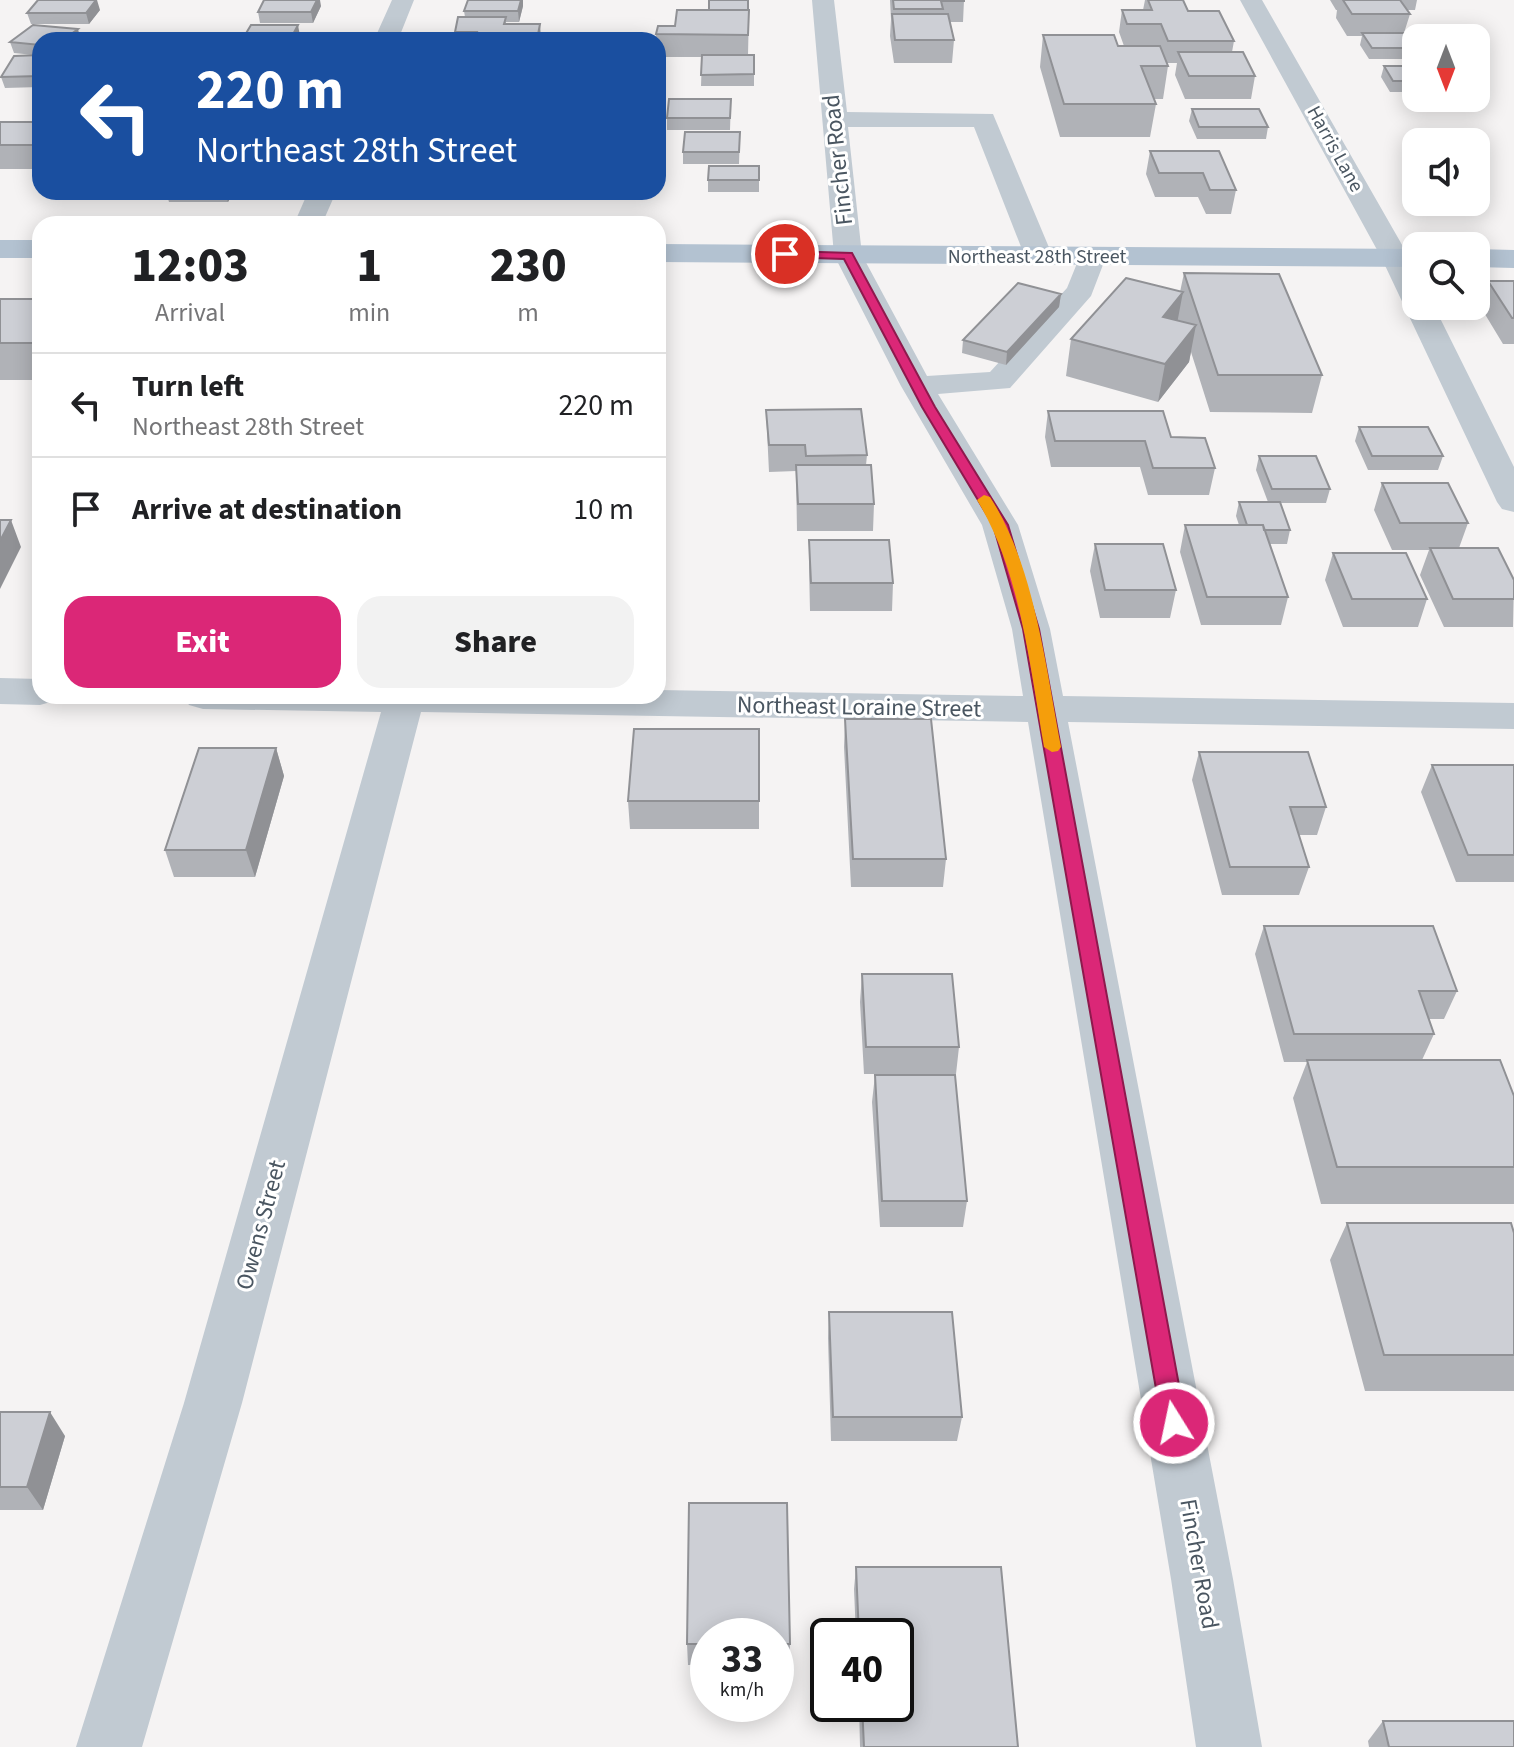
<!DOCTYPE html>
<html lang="en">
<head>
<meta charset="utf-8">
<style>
  body { margin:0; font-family:"Source Sans 3",sans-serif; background:#f2f2f2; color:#202124; height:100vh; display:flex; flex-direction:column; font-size:30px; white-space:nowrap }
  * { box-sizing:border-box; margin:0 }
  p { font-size:26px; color:#757577 }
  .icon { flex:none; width:44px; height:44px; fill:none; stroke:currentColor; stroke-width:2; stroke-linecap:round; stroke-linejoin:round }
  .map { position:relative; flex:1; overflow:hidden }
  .drawer { position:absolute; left:32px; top:216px; width:634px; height:488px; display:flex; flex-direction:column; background:#fff; border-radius:24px; box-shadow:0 4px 20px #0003 }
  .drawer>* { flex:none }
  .hud { position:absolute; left:32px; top:32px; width:634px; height:168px; border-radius:24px; box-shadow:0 4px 20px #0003; background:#1a4fa0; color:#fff; overflow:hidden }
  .needle { width:52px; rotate:180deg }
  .fabs { position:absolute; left:1402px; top:24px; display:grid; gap:16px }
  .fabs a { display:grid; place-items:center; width:88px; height:88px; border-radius:16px; background:#fff; box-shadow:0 4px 20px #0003; font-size:40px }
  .speed { position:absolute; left:690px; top:1618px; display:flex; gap:16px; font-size:40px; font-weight:700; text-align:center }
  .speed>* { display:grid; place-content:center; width:104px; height:104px; border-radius:50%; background:#fff; box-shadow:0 4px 20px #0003; line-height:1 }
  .speed small { font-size:20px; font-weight:400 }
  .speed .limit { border:4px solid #111; border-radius:12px; background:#fff; color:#111 }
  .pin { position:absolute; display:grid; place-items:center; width:68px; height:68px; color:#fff; margin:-34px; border:4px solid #fff; border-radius:50%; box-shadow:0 2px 8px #0007 }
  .me { position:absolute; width:88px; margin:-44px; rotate:350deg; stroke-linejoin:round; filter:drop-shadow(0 0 6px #0008) }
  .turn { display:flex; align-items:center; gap:28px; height:168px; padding:0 32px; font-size:36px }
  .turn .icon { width:104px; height:104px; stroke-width:2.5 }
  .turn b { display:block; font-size:56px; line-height:68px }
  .eta { display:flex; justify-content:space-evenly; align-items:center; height:136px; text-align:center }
  .eta b { font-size:48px; font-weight:800; line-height:56px }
  .cta { display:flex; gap:16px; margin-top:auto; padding:16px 32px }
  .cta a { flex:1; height:92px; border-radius:24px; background:#db2777; color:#fff; font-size:32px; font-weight:800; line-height:92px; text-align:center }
  .cta a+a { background:#f2f2f2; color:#202124 }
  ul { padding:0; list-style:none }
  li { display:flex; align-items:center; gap:24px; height:104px; padding:0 32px; border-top:2px solid #e0e0e0 }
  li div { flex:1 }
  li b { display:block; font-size:30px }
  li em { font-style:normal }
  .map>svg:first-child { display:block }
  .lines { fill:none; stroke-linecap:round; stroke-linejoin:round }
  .minor { fill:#c1cad2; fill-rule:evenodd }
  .major { fill:#b3c2d1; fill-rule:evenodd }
  .wall { fill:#b0b2b7 }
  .shaded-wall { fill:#909195 }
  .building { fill:#cdcfd5; stroke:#909195; stroke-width:2 }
  .route { fill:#db2777; stroke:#8e194d; stroke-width:2 }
  .slow { fill:#f59e0b }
  .labels { text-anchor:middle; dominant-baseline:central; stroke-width:6; stroke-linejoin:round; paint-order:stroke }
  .far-street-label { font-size:20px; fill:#4a5661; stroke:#fff }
  .street-label { font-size:24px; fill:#4a5661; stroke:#fff }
</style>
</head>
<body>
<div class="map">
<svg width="1514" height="1747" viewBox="0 0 1514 1747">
  <rect width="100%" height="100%" fill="#f5f3f3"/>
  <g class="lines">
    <path class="minor" d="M392,0H414L398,40H374Z
      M812,0H834L847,112L993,114L1053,257L1049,263L1039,266L1029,263L1025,257L974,127H848L862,255L927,376L990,372L1067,288L1082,251L1092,248L1102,251L1106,257L1091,296L1010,388L938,394L1018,525L1050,629L1063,696L1514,703V729L1068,722L1233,1579L1262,1747H1196L1171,1579L1028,722L421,712L242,1403L142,1747H76L184,1403L381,712L203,709L189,705L183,696H658V690L1023,696L1012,629L982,525L901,386L834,255Z
      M1240,0H1262L1409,257L1416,270V306H1434L1514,467V512L1502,509L1497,502L1381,257Z
      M308,192H336L322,224H294Z
      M0,678L40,679V696H57L54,701L40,705L0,704Z"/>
    <path class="major" d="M0,240H40V258H0Z
      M658,244L1416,249V267L658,262Z
      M1476,249L1514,250V268L1476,267Z"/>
  </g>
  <path class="wall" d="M468,0H523V6L519,22H506V24L541,40H456L455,32L465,17L464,11Z
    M890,0H964L963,22H950L954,40L952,63H894L890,36L891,19Z
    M1145,0H1183L1188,11L1234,41L1232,52L1255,76L1251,99H1185L1175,75L1177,63H1167L1168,66L1163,99H1154L1156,104L1150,137H1060L1040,67L1043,35L1124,46L1119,32L1122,10H1143Z
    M1330,0H1417L1415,10H1407L1410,14L1404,33L1416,38V59H1369L1360,45L1362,36H1347L1336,18L1337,10H1336Z
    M321,6L313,23H260L258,12Z
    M100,10L89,24H31L27,13Z
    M709,10H749L748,55H754V86H701L702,57H658V40H656V34Z
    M78,29L80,40H40V87L5,88L1,77L34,55L14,53L10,42Z
    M1384,66H1416V92H1390L1381,77Z
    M731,99L730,130H667V118Z
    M1192,109L1268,127L1266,139H1197L1189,121Z
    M0,122H40V169H0Z
    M1429,130L1475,142H1426Z
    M740,132L739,164H683V152Z
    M1476,144L1480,149L1476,161Z
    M1150,151H1219L1236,190L1231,214H1206L1198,197H1155L1146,174Z
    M759,166V192H708V180Z
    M166,192H233L228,202H169Z
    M1184,273L1322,375L1312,413L1210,412L1191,352L1189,362L1158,402L1066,376L1071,339L1180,292Z
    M1488,281H1514V344H1503L1480,306Z
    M1061,294L1059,307L1006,365L962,353L963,340Z
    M0,299H40V380H0Z
    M766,410L867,455L866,465L874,504L873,531H797L796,471L769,472Z
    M1048,411L1171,437L1215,468L1209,495H1148L1140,467H1051L1045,437Z
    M1359,427L1443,456L1438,470H1368L1355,441Z
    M1259,456L1330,489L1326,503H1280L1290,530L1287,544H1269L1288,597L1281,625H1201L1180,552L1185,525H1239L1236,516L1239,502H1268L1256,470Z
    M1382,483L1468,523L1459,548L1514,580L1513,627H1444L1420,575L1429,550H1392L1374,510Z
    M809,540L893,583L892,611H810L809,567Z
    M1095,544L1176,590L1170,618H1100L1090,571Z
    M1333,553L1427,599L1418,627H1343L1325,580Z
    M845,719L946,859L943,887H851L844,747Z
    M759,729V829H630L628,801Z
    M276,748L284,776L255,877H174L165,850Z
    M1199,752L1326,807L1317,835H1298L1309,867L1299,895H1222L1192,780Z
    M1432,765H1514V882H1456L1421,792Z
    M1264,926L1457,991L1444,1019H1428L1434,1034L1422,1060L1514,1096V1204H1321L1293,1098L1307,1062H1284L1255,954Z
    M862,974L959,1047L956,1074H864L860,1002Z
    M875,1075L967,1201L963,1227H880L872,1102Z
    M1347,1223L1514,1233V1391H1365L1330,1260Z
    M829,1312L962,1417L957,1441H831L828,1338Z
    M0,1412L65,1436L43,1510H0Z
    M689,1503H787L790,1644L789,1665H776V1636H708V1665H688L687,1644Z
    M856,1567L1018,1747H860L859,1704H896V1636H856L854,1589Z
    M1383,1721L1514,1747H1369L1368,1741Z"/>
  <path class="shaded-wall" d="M96,0H97L100,10L89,24L86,13Z
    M317,0H320L321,6L313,23L311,12Z
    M521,0H523V6L519,22L518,11Z
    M540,24L541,40H537Z
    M298,25L300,36L298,40H290Z
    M78,29L80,40H63Z
    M225,192H233L228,202Z
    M1183,292L1176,329L1163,317Z
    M1061,294L1059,307L1006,365L1007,352Z
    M1196,325L1189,362L1158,402L1165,364Z
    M11,520L21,547L0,589V541Z
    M276,748L284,776L255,877L246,850Z
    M50,1412L65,1436L43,1510L27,1487Z"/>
  <path class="building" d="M38,0H96L86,13H27Z
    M264,0H317L311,12H258Z
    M468,0H521L518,11H464Z
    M709,0H748V10H709Z
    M893,0H964V1H941L943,9H894Z
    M1148,0H1183L1188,11H1219L1234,41H1168L1161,24H1127L1122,10H1152Z
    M1343,0H1400L1410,14H1352Z
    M677,10H749L748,35L656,34L658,26H675Z
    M892,14H948L954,40H895Z
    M458,17H506L504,24H540L537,40H475L477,32H455Z
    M33,25L78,29L63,40H40V45L10,42Z
    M251,25H298L290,40H242Z
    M1362,33H1415L1418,38H1416V48H1372Z
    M1043,35H1114L1118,46H1160L1168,66H1141L1156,104H1064Z
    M1178,52H1243L1255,76H1189Z
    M40,55V76L1,77L14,56Z
    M702,55H754V74L701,75Z
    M1384,66H1416V81H1393Z
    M669,99H731L730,118H667Z
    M1192,109H1259L1268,127H1199Z
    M0,122H40V145H0Z
    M1429,130H1467L1475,142H1437Z
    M685,132H740L739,152H683Z
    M1150,151H1219L1236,190H1210L1203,173H1159Z
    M709,166H759V180H708Z
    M1184,273L1279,274L1322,375H1218Z
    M1126,278L1183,292L1163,317L1196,325L1165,364L1071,339Z
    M1488,281H1514V318H1512Z
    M1018,283L1061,294L1007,352L963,340Z
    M0,299H40V343H0Z
    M861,409L867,455L806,456L805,445H769L766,410Z
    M1048,411H1163L1171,437L1205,438L1215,468H1153L1145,441H1055Z
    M1359,427H1428L1443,456H1372Z
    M1259,456H1316L1330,489H1272Z
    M796,465H871L874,504H798Z
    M1382,483H1448L1468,523H1400Z
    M1239,502H1280L1290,530H1264L1263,525H1247Z
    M0,520H11L0,541Z
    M1185,525H1263L1288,597H1207Z
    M809,540H889L893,583H811Z
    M1095,544H1163L1176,590H1105Z
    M1430,548H1498L1514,580V599H1453Z
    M1333,553H1406L1427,599H1352Z
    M845,719H931L946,859H853Z
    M634,729H759V801H628Z
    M199,748H276L246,850H165Z
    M1199,752H1308L1326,807H1290L1309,867H1230Z
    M1432,765H1514V855H1468Z
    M1264,926H1433L1457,991H1419L1434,1034H1294Z
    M862,974H952L959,1047H866Z
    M1307,1060H1500L1514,1096V1167H1337Z
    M875,1075H955L967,1201H882Z
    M1347,1223H1511L1514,1233V1355H1384Z
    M829,1312H952L962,1417H833Z
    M0,1412H50L27,1487H0Z
    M689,1503H787L790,1644H776V1636H708V1644H687Z
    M856,1567H1001L1018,1747H864L862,1704H896V1636H859Z
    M1383,1721H1514V1747H1389Z"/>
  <path class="route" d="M785,251L852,253L935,407L1008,525L1039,629L1186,1423L1183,1431L1174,1435L1166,1431L1162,1423L1023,629L993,525L922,407L844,259L781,257L779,254Z"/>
  <path class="slow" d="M984,495L990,497C1034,564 1046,668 1061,747L1058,751L1052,752L1044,747C1030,666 1020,570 977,500Z"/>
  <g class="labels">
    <g class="far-street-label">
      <text transform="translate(1335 149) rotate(61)">Harris Lane</text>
      <text x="1037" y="257">Northeast 28th Street</text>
    </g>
    <g class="street-label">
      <text transform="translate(838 160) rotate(-96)">Fincher Road</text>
      <text transform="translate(859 707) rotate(1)">Northeast Loraine Street</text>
      <text transform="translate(261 1225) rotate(-75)">Owens Street</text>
      <text transform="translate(1199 1564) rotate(80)">Fincher Road</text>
    </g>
  </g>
</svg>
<div class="fabs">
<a><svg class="needle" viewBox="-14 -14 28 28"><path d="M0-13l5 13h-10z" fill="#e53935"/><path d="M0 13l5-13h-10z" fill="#757577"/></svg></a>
<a><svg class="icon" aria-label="sound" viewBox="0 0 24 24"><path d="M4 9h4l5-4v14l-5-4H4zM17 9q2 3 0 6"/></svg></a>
<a><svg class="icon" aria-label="search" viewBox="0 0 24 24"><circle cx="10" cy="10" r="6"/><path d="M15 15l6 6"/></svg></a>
</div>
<div class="speed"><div>33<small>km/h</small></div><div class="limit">40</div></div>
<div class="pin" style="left:785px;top:254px;background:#d93025"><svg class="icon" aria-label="arrive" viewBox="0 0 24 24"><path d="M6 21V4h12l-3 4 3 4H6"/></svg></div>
<svg class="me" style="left:1174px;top:1423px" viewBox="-20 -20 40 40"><circle r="17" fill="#db2777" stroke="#fff" stroke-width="3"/><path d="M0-11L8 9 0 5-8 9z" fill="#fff"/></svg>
<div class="hud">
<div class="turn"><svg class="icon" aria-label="left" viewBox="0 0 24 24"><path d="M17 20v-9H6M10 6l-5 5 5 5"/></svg><div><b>220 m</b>Northeast 28th Street</div></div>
</div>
<section class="drawer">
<div class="eta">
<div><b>12:03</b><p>Arrival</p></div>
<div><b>1</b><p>min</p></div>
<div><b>230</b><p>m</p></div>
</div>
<ul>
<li><svg class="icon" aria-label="left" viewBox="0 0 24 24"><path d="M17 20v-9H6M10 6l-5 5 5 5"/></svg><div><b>Turn left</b><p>Northeast 28th Street</p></div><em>220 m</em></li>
<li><svg class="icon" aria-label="arrive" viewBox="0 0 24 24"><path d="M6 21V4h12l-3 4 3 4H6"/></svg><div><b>Arrive at destination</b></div><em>10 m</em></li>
</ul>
<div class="cta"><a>Exit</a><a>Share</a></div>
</section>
</div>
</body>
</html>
